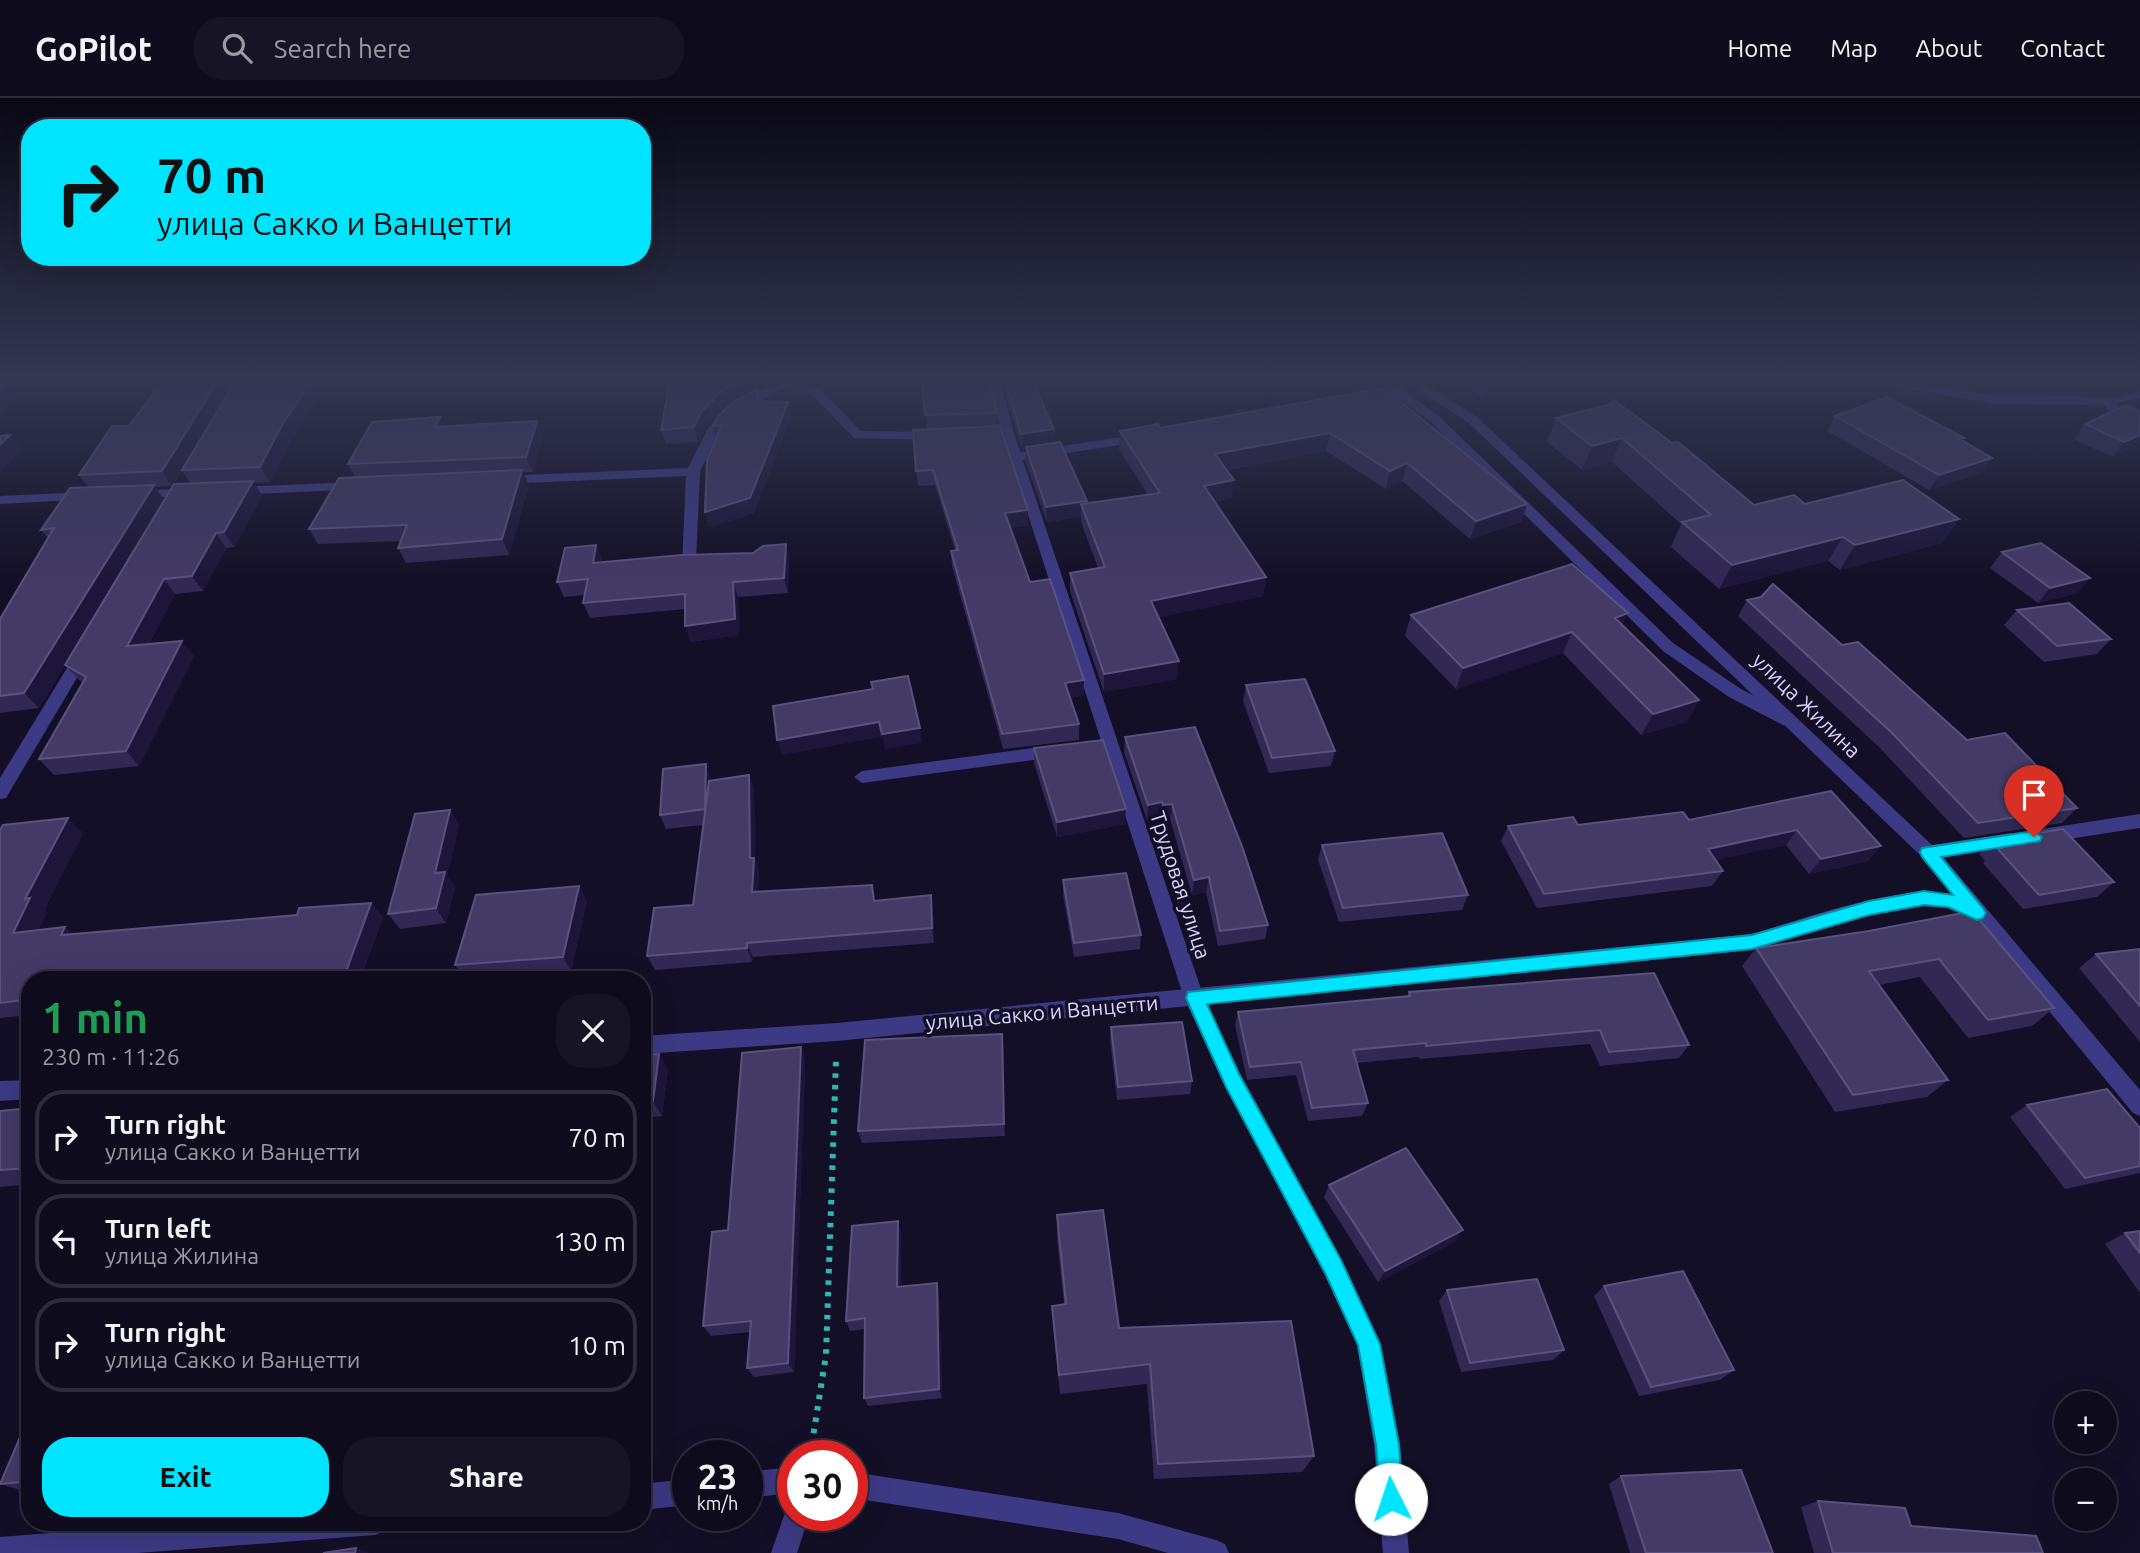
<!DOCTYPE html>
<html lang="en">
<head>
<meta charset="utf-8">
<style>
  body { margin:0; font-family:Ubuntu,sans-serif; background:#171425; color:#f1f3f6; height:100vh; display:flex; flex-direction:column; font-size:26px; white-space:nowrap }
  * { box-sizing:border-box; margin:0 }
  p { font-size:23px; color:#9b9ba3 }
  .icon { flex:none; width:38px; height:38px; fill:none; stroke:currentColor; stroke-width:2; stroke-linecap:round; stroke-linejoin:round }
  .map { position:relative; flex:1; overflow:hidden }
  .side { position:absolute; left:21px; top:873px; width:630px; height:560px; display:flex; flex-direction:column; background:#0e0b1c; border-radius:28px; box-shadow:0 7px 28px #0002,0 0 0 2px #2e2b3b }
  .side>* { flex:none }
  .banner { position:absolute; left:21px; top:21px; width:630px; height:147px; border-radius:28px; box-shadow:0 7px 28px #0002,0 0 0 2px #2e2b3b; background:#00e5ff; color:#111; overflow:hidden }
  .controls { position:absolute; left:2054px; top:1293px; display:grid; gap:14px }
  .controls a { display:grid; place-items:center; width:63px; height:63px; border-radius:50%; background:#0e0b1c; box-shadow:0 7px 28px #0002,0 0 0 2px #2e2b3b; font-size:35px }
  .speed { position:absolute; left:672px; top:1342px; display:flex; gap:14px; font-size:35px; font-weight:700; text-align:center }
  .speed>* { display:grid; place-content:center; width:91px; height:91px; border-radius:50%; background:#0e0b1c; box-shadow:0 7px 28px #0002,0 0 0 2px #2e2b3b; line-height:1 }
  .speed small { font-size:18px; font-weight:400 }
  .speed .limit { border:10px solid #d22; background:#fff; color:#111 }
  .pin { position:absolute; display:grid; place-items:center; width:60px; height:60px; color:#fff; margin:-72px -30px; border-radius:50% 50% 50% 0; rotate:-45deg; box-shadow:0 0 7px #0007 }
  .pin .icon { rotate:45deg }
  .me { position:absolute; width:77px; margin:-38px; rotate:356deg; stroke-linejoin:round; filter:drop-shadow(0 0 5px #0008) }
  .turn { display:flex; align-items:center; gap:24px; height:147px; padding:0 21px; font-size:32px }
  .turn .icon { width:91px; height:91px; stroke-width:2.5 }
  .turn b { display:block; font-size:49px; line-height:60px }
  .round { display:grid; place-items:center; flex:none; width:74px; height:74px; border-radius:28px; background:#171425 }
  .summary { display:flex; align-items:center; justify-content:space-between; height:119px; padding:0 21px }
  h1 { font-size:42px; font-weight:600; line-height:52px; color:#1e9e55 }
  .cta { display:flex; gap:14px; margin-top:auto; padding:14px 21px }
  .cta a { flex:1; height:80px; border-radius:28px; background:#00e5ff; color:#111; font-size:28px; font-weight:600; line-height:80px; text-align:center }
  .cta a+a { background:#171425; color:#f1f3f6 }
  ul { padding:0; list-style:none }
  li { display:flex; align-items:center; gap:21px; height:94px; margin:0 14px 10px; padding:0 7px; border:4px solid #2e2b3b; border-radius:28px }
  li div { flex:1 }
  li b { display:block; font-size:26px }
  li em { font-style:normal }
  header { display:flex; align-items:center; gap:42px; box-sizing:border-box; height:98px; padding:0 35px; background:#0e0b1c; border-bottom:2px solid #2e2b3b }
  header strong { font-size:33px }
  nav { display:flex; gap:38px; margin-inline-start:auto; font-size:24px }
  .search { width:490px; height:63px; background:#171425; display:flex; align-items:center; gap:18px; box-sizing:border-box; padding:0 24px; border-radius:28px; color:#9b9ba3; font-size:26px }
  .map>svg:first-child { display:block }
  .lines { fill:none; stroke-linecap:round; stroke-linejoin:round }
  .path { stroke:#2fb8b0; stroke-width:6; stroke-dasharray:4.5 7; stroke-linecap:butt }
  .service { fill:#3d3a85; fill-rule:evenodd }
  .minor { fill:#3d3a85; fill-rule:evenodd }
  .tertiary { fill:#3d3a85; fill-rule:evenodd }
  .wall { fill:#312854; fill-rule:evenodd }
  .shaded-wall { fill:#1d163a }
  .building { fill:#433a66; stroke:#5a527e; stroke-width:2 }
  .route { fill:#00e5ff; stroke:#0095a6; stroke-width:2 }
  .labels { text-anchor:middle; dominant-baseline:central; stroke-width:7; stroke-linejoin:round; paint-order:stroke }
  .street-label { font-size:21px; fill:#d9d4ff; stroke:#130f26 }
</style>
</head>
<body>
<header>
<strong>GoPilot</strong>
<div class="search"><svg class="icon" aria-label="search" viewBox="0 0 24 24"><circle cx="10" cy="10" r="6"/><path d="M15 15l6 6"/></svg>Search here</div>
<nav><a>Home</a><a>Map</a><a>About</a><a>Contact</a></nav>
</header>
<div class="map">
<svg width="2140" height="1455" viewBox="0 0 2140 1455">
  <rect width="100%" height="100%" fill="#130f26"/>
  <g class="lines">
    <path class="path" d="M810,1358L826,1257L836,962"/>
    <path class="service" d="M1371,279H1385L1440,319L1673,545L1741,591L1795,619L1797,623L1795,627H1783L1729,599L1663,553L1432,325Z
      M1853,279H1883L1998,298L2109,299L2115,303L2109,307L1998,306L1859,283Z
      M1141,336L1145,337V343L1016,363L1010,359L1016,355Z
      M1055,647L1063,653L1055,659L862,685L854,679L862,673Z"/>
    <path class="minor" d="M987,279H999L1014,336L1204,900L1240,975L1341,1161L1381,1246L1400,1347L1409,1455H1383L1374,1347L1357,1247L1325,1177L1226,989L1184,900L1002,336Z
      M1398,279H1413L1477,319L1932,747L2011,735L2017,737L2020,742L2017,747L2011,749L1943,759L2140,992V1018L2133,1015L1922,759L1469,325Z
      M783,282L818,289L861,333L936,334L942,338L936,342L854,340L810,295L785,290L736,316L719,332L700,374L696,462L706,463L708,466C703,473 687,474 682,467L686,378L504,386L497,382L504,378L688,370L708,330L728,310Z
      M2140,293V301L2116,305L2119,311L2140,321V330L2110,316L2103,303Z
      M357,384L364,388L362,391L234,397L227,393L234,389Z
      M192,390L199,394L197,397L136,401L129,397L136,393Z
      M87,394L92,395V401L0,406V398Z
      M83,551L91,556L6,700L0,701V680L78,552Z
      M2140,716V730L2042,745L2036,743L2033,738L2036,733L2042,731Z
      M793,1369V1395L747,1400V1374Z
      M852,1374L1118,1415L1216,1442L1225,1446L1229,1455H1168L1118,1441L852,1400Z
      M688,1381V1407L642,1412V1386Z
      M793,1406V1418H809L797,1455H771L787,1409Z
      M191,1424H388L384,1433L375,1437L138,1455H0V1439Z"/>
    <path class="tertiary" d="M1926,794C1944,795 1977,797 1986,815L1984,820L1977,823C1967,819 1957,812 1947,810C1882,800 1813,833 1752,852L837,943L642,956V938L837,925L1752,836C1809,819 1865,798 1926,794Z
      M30,982V1001L0,1003V983Z"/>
  </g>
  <path class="wall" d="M166,279H232L235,285L208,329L238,279H331L292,340L270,384L254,385L262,398L234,449L226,450L203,493L175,496L149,546L194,558L139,668L54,677L39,661L83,584L79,582L65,567L39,610L0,615V521L48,440L41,432L88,389L79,377L129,328ZM182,373L191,386L164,402L155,389L172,388Z
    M710,279H760V291L758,292L760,303L791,319L754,415L709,429L705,414L716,341L713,328L732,305L726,308L706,328L698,344L666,346L661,332L710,284Z
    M921,279L997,315L998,328L1028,427L1011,430L1030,484L1084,582L1083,598L1070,600L1079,626V642L1003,651L952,468L951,453L955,452L935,387L918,388L916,373L927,332Z
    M1000,279H1031L1054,331V345L1087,405L1148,397L1119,351L1120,333L1160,330L1384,290L1527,406L1521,424L1470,441L1402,383L1386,391L1326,353L1227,372L1232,400L1215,404L1266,479L1263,498L1159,519L1177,581L1104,594L1070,493V475L1098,470L1081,424V419L1047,424L1026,364V351H1022Z
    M1455,279H1524L1520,290L1483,301Z
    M1611,306L1754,407L1805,406L1959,421L1942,445L1840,472L1828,463L1719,491L1671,449L1681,426L1612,364L1582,372L1547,344L1556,320Z
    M1835,318L1964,340L1963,343L1992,360L1982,375L1929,392L1827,333Z
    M440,319L444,328L543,338L533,374H523L529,387L509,457L406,465L398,450L401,443L318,446L309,431L355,379L348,366Z
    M2085,326L2140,346L2112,359L2074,341Z
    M786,446L789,461L788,495L738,499L739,537L690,544L685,511L590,520L583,505L585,497L564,499L557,484L596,447L602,462V464L753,455Z
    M2002,454L2090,480L2077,495L2038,505L1990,470Z
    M1761,499L1842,547L1967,642L2077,710L2062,725L1964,740L1879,649L1738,518L1747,502Z
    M2017,512L2111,541L2097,556L2044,564L2004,527Z
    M1411,517L1623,527L1699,602L1687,624L1641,637L1563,555L1456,591L1405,538Z
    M1246,587L1335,653L1331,668L1269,675L1243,603Z
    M1125,639L1268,827L1265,841L1218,848L1206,794L1192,797L1170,721L1162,722L1161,719L1147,722L1124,654Z
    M1034,650L1125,726L1057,739L1034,665Z
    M749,677L754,692L755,761L759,775L758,794L875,803L931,797L933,811L934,845L753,859L752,864L655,872L647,858L693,807L703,727L666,731L660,717L711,681V683Z
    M1831,693L1881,748L1868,763L1809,776L1786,747L1715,762L1723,773L1712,788L1537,810L1501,743L1508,728L1578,727L1689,722Z
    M450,712L459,727L447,778L455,788L446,825L400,831L388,816Z
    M0,732L83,735L44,812L47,815L38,832L65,829L73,836L216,824L297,817L371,805L383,819L360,882H30V917L0,920Z
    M1994,742L2114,784L2097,799L2023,811L1983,765L1985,763L1979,756Z
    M1322,747L1468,797L1462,812L1339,824L1318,762Z
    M1063,782L1141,837L1140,851L1074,859L1063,797Z
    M579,788L587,803L571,873L465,881L455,867Z
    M1972,813L2054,910L2032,928L1968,940L1920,879L1879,887L1948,982L1927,999L1835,1014L1742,868L1756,850L1869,833Z
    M2140,851V944L2079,870L2096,856Z
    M1409,894L1689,947L1679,960L1600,968L1590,946L1420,961L1419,959L1356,965L1368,1005L1362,1018L1308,1023L1296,977L1247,982L1235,927L1238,914L1407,899Z
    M1111,929L1192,983L1190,996L1117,1002L1110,942Z
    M1002,936L1005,1038L862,1045L858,1033Z
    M801,949L805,963L794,1274L754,1279L747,1270L750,1234L711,1238L703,1228L728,1132Z
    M642,957L668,971L662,1018L642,1020Z
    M2027,1007L2140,1030V1075L2065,1091L2010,1019Z
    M30,1010V1086L0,1089V1013Z
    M1329,1087L1456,1143L1378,1184L1324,1099Z
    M1057,1117L1119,1230L1314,1358L1302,1374L1154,1381L1147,1286L1060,1296L1053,1229L1052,1208L1064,1206L1057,1141Z
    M2140,1133V1195L2105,1146L2125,1135Z
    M901,1135V1188L937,1185L939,1195L942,1300L868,1308L864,1300L865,1231L850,1233L846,1223Z
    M1604,1188L1734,1272L1720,1282L1639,1298L1594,1198Z
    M1447,1192L1564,1252L1553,1262L1461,1274L1439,1203Z
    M30,1316V1393H24L0,1386Z
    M1621,1378L1773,1455H1630L1609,1386Z
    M1818,1403L1911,1428L2043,1455H1814L1801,1409Z"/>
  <path class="shaded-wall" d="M11,279H37L0,316V290Z
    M220,279H232L235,285L172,388L162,373Z
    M314,279H331L292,340L270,384L260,369L283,325Z
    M750,279H760V291L758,292L761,306L758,303V292L726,308L706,328L698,344L694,329L702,313L722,293Z
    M1511,279H1524L1520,290L1483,301L1487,286Z
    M788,304L791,319L754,415L709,429L705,414Z
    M440,319L446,334L435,329Z
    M537,323L543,338L533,374L526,359Z
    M1054,331V346L1022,351L1021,336Z
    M1330,335L1326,353L1213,374L1215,356Z
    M10,337L22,352L0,375V347Z
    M2140,337V346L2112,359L2124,344Z
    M1622,340L1612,364L1582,372L1592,348Z
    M1992,360L1982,375L1929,392L1939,377Z
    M1407,365L1402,383L1386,391L1390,373Z
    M522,372L529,387L509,457L502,441Z
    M1234,382L1232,400L1203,406L1204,388Z
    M253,383L262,398L234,449L224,434Z
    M154,387L164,402L39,610L24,595Z
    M1087,403L1086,418L1081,406V419L1047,424L1046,409Z
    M1527,406L1521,424L1470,441L1476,423Z
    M1028,412V427L1006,431L1005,415Z
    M1959,421L1942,445L1840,472L1855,447Z
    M216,435L226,450L203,493L192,478Z
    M1843,439L1828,463L1719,491L1732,467Z
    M786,446L789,461L788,495L784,480Z
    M596,447L602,462L599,480L593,465Z
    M1266,479L1263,498L1150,521L1151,503Z
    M2090,480L2077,495L2038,505L2050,490Z
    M164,481L175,496L140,563L127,548Z
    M733,484L738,499L739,537L690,544L685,528Z
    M1628,515L1618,536L1615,520Z
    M1572,534L1563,555L1456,591L1463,570Z
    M182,543L194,558L139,668L126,653Z
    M1179,563L1177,581L1104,594V576Z
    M1084,582L1083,598L1065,601V585Z
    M1699,602L1687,624L1641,637L1653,616Z
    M879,624L882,639L782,657L777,642Z
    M920,630L922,645L885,651L882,636Z
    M706,666L711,681V726L705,711Z
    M749,677L754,692L755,761L759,775L757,808L752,794L750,760Z
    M1162,704L1161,719L1147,722L1148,707Z
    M1172,706L1170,721L1162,722L1163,707Z
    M1126,711L1125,726L1057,739V724Z
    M450,712L459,727L447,778L455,788L446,825L436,810L435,775Z
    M68,720L83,735L44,812L47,815L30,849L13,835L25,801Z
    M1797,732L1786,747L1698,766L1708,751Z
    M1881,748L1868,763L1809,776L1821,761Z
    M1209,779L1206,794L1192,797L1194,782Z
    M579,788L587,803L571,873L563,859Z
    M931,797L933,811L934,845L932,830Z
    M371,805L383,819L360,882H343Z
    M65,829L82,843L61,837Z
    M747,845L753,859L752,864L747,850Z
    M1002,936L1004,949L1005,1038L1004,1026Z
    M801,949L805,963L794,1274L788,1265Z
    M659,956L668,971L662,1018L653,1003Z
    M898,1123L901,1135V1199L897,1189Z
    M1463,1132L1456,1143L1378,1184L1385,1173Z
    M937,1185L939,1195L942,1300L939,1291Z
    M356,1450L370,1455H355Z"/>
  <path class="building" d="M0,279H11L0,290Z
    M166,279H220L162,373L79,377L112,328H129Z
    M238,279H314L283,325L260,369L182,372Z
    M710,279H750L722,293L702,313L694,329L661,332L669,287L710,284Z
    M921,279H987L997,315L925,317Z
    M1004,279H1031L1054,331L1021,336Z
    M1478,279H1511L1487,286Z
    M1384,290L1527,406L1476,423L1407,365L1390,373L1330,335L1215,356L1234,382L1204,388L1266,479L1151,503L1179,563L1104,576L1070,475L1105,469L1081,406L1160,395L1120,333L1158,326L1160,330Z
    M758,291V303L788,304L750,400L705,414L707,362L722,327L713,328L717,319L734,303Z
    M1887,299L1964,340L1960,341L1992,360L1939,377L1835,318Z
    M1614,302L1672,345L1678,344L1754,407L1794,397L1805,406L1903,382L1959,421L1855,447L1843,439L1732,467L1682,424L1711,417L1622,340L1592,348L1556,320L1611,306Z
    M2126,307L2140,314V337L2124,344L2085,326Z
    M440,319L435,329L537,323L526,359L348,366L372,324Z
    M1000,328L1028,412L1005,415L1030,484L1050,481L1084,582L1065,585L1079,626L1002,636L951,453L958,452L933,372L916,373L913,332Z
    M10,337L0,347V338Z
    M1060,344L1087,403L1046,409L1026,349Z
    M522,372L502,441L398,450L407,427L309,431L339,380Z
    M253,383L224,434L216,435L192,478L164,481L127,548L182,543L126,653L39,661L86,579L65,567L174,386Z
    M154,387L24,595L0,598V521L54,430L41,432L70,390Z
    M2041,445L2090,480L2050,490L2002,454Z
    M786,446L784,480L733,484L735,521L685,528V496L583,505L588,481L557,484L565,450L596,447L593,465L682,457L753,455L763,448Z
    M1572,466L1628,515L1615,520L1699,602L1653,616L1572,534L1463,570L1411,517Z
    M1773,486L1842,547L1858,544L1967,642L2005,635L2077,710L1978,725L1891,634L1747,502L1761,499Z
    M2069,505L2111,541L2057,548L2017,512Z
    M908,578L920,630L882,636L879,624L777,642L773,608L873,591L871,584Z
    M1305,581L1335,653L1272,660L1246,587Z
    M1195,629L1243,751L1268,827L1220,833L1209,779L1194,782L1172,706L1163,707L1162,704L1148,707L1125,639Z
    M1103,642L1126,711L1057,724L1034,650Z
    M706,666L705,711L660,717L663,671Z
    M749,677L750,760H754L752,794L872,787L874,803L931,797L932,830L747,845V850L647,858L654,810L693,807L709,683Z
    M1831,693L1881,748L1821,761L1797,732L1708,751L1723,773L1544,796L1508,728L1573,719L1578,727L1683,714L1689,722Z
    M450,712L435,775L445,774L436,810L388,816L415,716Z
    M68,720L25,801L30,800L13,835L65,829L61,837L216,824L297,817L299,810L371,805L343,882H30V901L0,905V732L3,727Z
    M2063,731L2114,784L2039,797L1997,750H2001L1994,742Z
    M1442,735L1468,797L1343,810L1322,747Z
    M1126,775L1141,837L1074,845L1063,782Z
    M579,788L563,859L455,867L476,797Z
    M1972,813L2054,910L1988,922L1939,861L1869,873L1948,982L1853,997L1756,850L1869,833Z
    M2140,851V908L2096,856Z
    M1654,875L1689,947L1609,954L1600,932L1426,948V945L1353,952L1368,1005L1312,1010L1301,964L1250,969L1238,914L1410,898L1409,894Z
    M1182,924L1192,983L1118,989L1111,929Z
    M1002,936L1004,1026L858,1033L865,942Z
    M801,949L788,1265L747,1270L751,1223L703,1228L712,1134L728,1132L742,955Z
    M659,956L653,1003L642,1005V957Z
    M2107,991L2140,1030V1068L2085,1080L2027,1007Z
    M30,1010V1070L0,1072V1013Z
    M1406,1050L1463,1132L1385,1173L1329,1087Z
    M1103,1112L1119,1230L1291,1223L1314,1358L1158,1366L1150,1266L1059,1277L1052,1208L1066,1206L1057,1117Z
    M898,1123L897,1189L937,1185L939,1291L864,1300L865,1220L846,1223L852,1128Z
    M2140,1133V1155L2125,1135Z
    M1683,1173L1734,1272L1651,1289L1604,1188Z
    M1537,1181L1564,1252L1470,1265L1447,1192Z
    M30,1316V1383L0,1386Z
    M1741,1372L1773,1455H1646L1621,1378Z
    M1818,1403L1905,1410L1911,1428L2036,1438L2043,1455H1833Z
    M356,1450L355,1455H323Z"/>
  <linearGradient id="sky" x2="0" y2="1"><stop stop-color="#0a0815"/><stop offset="0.58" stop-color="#333752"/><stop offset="1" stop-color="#333752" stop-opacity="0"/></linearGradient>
  <rect width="2140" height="483" fill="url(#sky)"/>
  <path class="route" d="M2034,733L2042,739L2040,743L1941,759L1983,810L1986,815L1983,820L1977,822L1948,809L1924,807L1869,817L1752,851L1207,906L1239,976L1341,1162L1380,1246L1399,1347L1403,1401L1400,1409L1391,1413L1383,1409L1380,1401L1376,1347L1358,1247L1326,1177L1226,989L1186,900L1188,894L1752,837L1869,803L1924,793L1953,797L1922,759L1920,754L1922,750Z"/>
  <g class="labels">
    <g class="street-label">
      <text transform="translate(1807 607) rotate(44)">улица Жилина</text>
      <text transform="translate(1181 787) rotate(72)">Трудовая улица</text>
      <text transform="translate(1042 914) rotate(-5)">улица Сакко и Ванцетти</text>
    </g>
  </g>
</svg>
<div class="controls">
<a>+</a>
<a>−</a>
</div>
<div class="speed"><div>23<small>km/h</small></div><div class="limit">30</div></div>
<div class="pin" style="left:2034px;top:739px;background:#d93025"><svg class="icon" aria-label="arrive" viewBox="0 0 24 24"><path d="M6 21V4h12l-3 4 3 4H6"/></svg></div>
<svg class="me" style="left:1391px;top:1401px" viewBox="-20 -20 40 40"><circle r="19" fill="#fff"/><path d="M0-13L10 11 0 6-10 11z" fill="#00e5ff"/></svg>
<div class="banner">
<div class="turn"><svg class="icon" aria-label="right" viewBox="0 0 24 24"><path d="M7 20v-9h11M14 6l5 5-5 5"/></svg><div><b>70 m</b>улица Сакко и Ванцетти</div></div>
</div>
<section class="side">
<div class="summary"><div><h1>1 min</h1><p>230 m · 11:26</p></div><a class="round"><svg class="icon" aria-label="close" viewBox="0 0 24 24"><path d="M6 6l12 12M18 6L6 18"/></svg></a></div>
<ul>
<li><svg class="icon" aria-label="right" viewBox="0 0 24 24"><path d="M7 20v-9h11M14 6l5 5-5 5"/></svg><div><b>Turn right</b><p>улица Сакко и Ванцетти</p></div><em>70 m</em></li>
<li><svg class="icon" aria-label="left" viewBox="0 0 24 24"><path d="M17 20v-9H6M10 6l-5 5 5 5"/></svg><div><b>Turn left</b><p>улица Жилина</p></div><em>130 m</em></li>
<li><svg class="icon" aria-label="right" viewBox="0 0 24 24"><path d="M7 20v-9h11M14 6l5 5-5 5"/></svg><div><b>Turn right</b><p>улица Сакко и Ванцетти</p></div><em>10 m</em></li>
</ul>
<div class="cta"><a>Exit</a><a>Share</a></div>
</section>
</div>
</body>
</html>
